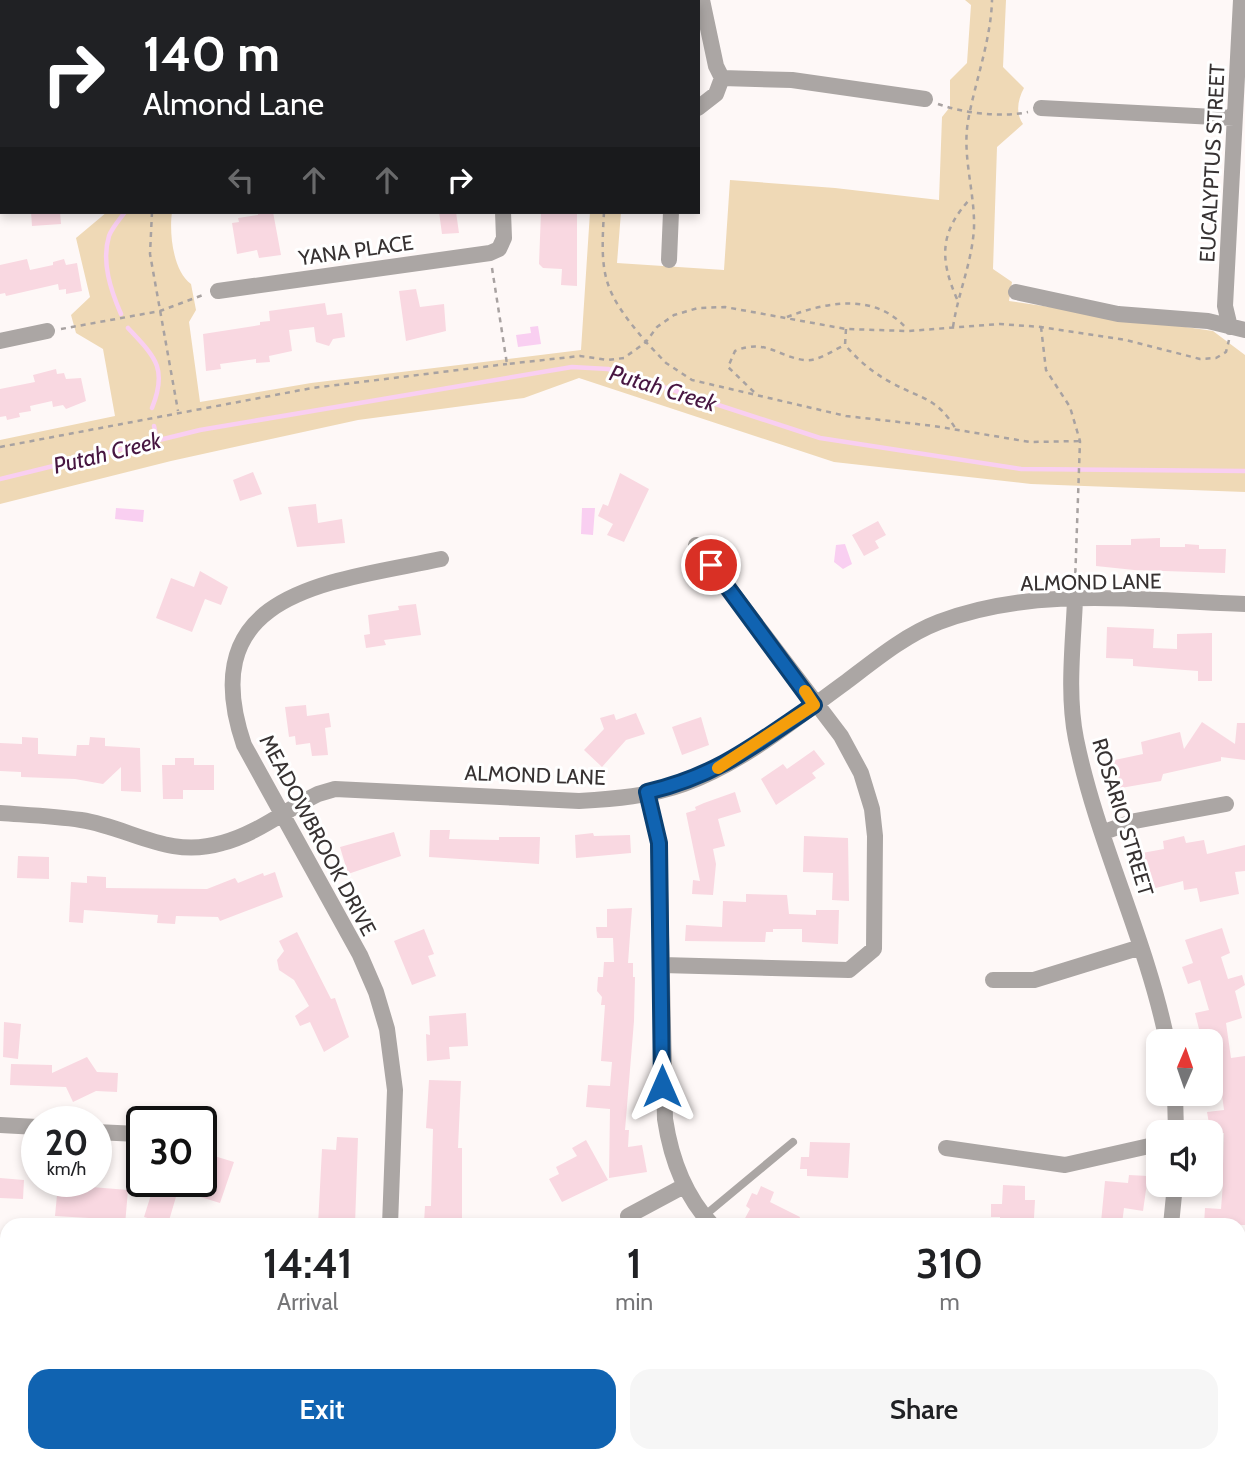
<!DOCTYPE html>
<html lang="en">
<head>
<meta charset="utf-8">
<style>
  body { margin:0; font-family:Cabin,sans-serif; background:#f6f6f6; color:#202124; height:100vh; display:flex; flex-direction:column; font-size:26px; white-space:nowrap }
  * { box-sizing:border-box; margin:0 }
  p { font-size:23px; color:#757577 }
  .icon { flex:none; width:38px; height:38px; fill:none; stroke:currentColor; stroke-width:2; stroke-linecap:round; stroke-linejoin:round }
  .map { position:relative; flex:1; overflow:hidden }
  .sheet { position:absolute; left:0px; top:1218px; width:1246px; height:245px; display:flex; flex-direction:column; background:#fff; border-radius:21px 21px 0 0; box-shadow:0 4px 10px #0003 }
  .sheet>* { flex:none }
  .hud { position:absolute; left:0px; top:0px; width:700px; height:214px; box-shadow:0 4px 10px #0003; background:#202124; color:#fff; overflow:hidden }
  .needle { width:46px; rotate:2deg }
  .fabs { position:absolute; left:1146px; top:1029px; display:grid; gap:14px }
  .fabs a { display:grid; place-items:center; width:77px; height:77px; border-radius:14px; background:#fff; box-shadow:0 4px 10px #0003; font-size:35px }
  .speed { position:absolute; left:21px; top:1106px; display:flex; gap:14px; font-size:35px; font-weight:700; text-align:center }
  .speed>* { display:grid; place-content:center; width:91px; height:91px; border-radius:50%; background:#fff; box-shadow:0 4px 10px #0003; line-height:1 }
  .speed small { font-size:18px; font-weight:400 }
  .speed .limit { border:4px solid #111; border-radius:10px; background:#fff; color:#111 }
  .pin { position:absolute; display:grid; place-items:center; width:60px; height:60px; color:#fff; margin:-30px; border:4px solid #fff; border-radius:50%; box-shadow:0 2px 7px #0007 }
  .me { position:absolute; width:77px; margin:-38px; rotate:0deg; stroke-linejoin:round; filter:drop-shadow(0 0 5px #0008) }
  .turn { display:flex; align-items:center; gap:24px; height:147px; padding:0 28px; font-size:32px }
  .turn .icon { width:91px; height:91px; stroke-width:2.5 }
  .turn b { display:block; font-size:49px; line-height:60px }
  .lanes { display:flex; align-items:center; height:66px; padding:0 28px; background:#0003; justify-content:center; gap:35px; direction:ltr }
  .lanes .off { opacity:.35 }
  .eta { display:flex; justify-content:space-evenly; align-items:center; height:119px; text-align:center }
  .eta b { font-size:42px; font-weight:600; line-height:49px }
  .cta { display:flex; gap:14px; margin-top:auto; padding:14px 28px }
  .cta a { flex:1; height:80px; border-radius:21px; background:#1063b1; color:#fff; font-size:28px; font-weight:600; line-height:80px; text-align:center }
  .cta a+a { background:#f6f6f6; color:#202124 }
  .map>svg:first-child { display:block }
  .green { fill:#efd9b6 }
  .water { fill:#f9cff1 }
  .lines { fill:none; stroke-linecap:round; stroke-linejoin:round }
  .stream { stroke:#f9cff1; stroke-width:4.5 }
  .building { fill:#f9d8e1 }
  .path { stroke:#a8a2a1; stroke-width:2.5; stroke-dasharray:5 5; stroke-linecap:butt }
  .lane { stroke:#aba6a4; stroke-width:8 }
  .street { stroke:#aba6a4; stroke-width:16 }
  .route-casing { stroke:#0a4073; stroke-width:18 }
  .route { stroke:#1063b1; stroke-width:12 }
  .slow { stroke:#f59e0b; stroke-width:12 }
  .labels { text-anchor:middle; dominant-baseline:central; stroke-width:6; stroke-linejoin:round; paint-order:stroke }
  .street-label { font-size:21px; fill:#373232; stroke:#fff }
  .water-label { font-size:23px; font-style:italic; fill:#471641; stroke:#fff }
</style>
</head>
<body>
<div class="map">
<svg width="1245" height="1463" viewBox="0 0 1245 1463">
  <rect width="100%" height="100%" fill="#fef8f7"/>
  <path class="green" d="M965,0H1006L1003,67L1024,88C1018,99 1015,113 1023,124L997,147L993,269L1012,282L1009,301L1213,331L1245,355V492L1031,484L834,462L579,378L524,398L358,420L171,461L0,504V440L115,416L103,349L76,333L71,315L90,297L76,238L107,212H172C169,233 173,271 191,284L196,310L189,322L200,402L311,383L581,350L590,212H621L617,263L724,270L730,180L835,188L939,200L942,117L950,107V80L967,63L971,5Z"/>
  <path class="water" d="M538,326L541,344L518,347L516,335L531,333L530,327Z
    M116,508L144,510L143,522L115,519Z
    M582,508H595L593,535L581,534Z
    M845,544L852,564L843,569L834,562L836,545Z"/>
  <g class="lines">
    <path class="stream" d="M121,314C111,291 101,262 109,236C112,228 120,219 125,212
      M128,328C155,357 168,368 152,408
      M154,426L157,441
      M0,479L200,430L572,367L608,369L820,438L1021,469L1245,471"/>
  </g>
  <path class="building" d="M31,212H60L61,224L32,226Z
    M258,212H273L281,255L259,258L257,250L237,254L232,223L239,222L238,218L258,215Z
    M439,212H456L459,233L442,234Z
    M541,212H577V286L561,285L562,269L543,268L539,264Z
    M27,259L30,270L53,265V262L64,259L66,265L77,263L82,291L66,294V289L59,290L58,284L6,296L5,293L0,294V265Z
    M416,289L420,307L444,304L446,331L406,341L399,291Z
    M325,303L327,315L342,313L345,337L333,339L329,346L316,342L314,327L289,330L292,351L269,356L270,362L256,363V359L220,364L221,369L206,371L203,334L260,325V322L270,321L269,311Z
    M56,369L57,374L64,373L66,379L81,378L86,401L66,409L63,405L53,407L52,401L30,406L31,411L19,413L20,417L7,420L6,416L0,417V389L35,382L33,375Z
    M253,472L262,494L240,501L233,480Z
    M620,473L649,489L624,542L607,535L613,524L598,516L603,504L608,506Z
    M316,504L318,523L342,519L345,543L297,547L288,507Z
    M878,521L886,535L875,541L879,548L864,556L852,535Z
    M1160,538V547H1185V544L1199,545V549H1226L1225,573L1134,570L1096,566V545H1131V539Z
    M200,571L228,587L221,605L205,599L192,632L156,618L171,578L194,587Z
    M416,604L421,635L384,640L386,645L366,648L364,635L370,634L368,615L399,610L398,606Z
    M1107,627L1154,629L1153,648L1177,649V634L1212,633V681H1198V671L1133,666V659L1106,658Z
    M306,705L307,716L329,713L331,727L325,728L328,755L312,756L310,743L296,745L295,736L289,737L285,707Z
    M636,713L645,734L626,740L602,767L584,750L604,729L600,718L614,714L616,720Z
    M701,717L709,745L682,755L672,727Z
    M1202,722L1235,744L1237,723H1245V760L1221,757V761L1163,774L1161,781L1115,789L1110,761L1143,754L1141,742L1180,732L1184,749Z
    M22,737L38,738V754L76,756L77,745H89L90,737L105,738V746L140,748L141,792L121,791V767L103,784L75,779L21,777V772L0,771V743L22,744Z
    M814,750L825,764L812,773L816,778L776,805L761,779L783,764L787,769Z
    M175,758H194V765H214V790H183V799H163L162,765H175Z
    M735,792L741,812L718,819L725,846L713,849L716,864L713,895L692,894L693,880L700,881L686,813L696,810L695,807L704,803Z
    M430,830H450L449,839L499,840V837H540L539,864L429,857Z
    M394,832L401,856L348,874L340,847Z
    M593,833L594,836L630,835L631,853L576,858L575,835Z
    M804,836L848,838L849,901L832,900L833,873L803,872Z
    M1184,836L1186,843L1204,840L1207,854L1245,845V871L1235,872L1239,894L1200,902L1197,888L1184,890L1183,881L1148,890L1142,853L1164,849L1163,841Z
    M18,856L49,857V879L17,878Z
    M275,872L283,897L220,921L218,917L176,916L175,924L157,923L158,915L84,910L83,923L69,922L71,882L87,883V876L106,877V888L207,889L235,878L238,883L263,873L264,876Z
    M746,894L787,895L789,914L816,915V910H839L838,944L802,942V929H773V932H766L765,942L685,941L686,925L722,927L723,901L746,902Z
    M632,908L628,963H633V977H635L634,1021L625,1130H629L628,1147L642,1145L647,1172L609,1178L610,1109L586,1107L588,1085L610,1086L612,1062L601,1061L605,1005H601L602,997L597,991L598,977H603L604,962H614L613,938H597L596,927H607V909Z
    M1222,928L1230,953L1221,957L1228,979L1242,975L1245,985L1235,991L1242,1018L1226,1023L1231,1058L1245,1056V1225H1204L1205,1208L1221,1209L1223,1183H1211V1165H1223L1224,1133L1211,1135L1207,1112L1224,1110L1220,1080L1211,1079V1041H1202L1195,1013L1209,1010L1200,980L1188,984L1182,967L1193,963L1185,940Z
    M424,929L434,954L428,956L436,976L412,985L394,941Z
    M297,932L331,999L335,998L349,1037L324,1052L310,1022L300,1026L295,1016L309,1006L294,980L279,970L277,960L284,951L279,941Z
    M466,1013L468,1046L449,1047L450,1059L427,1061L426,1034L430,1035L429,1016Z
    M4,1022L21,1024L18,1059L3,1057Z
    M87,1057L97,1072L118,1073L117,1092L96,1091L73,1102L66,1087L10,1085L11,1064L52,1065V1073Z
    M429,1080L461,1081L458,1148H462V1225L424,1223L425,1206H431L433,1129L426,1128Z
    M337,1137L358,1138L355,1225H318L322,1149L336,1150Z
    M586,1140L608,1180L562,1202L549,1179L559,1174L556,1167L577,1156L572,1148Z
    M810,1142L850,1143L848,1178L807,1176V1169H800L801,1157H809Z
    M201,1152L234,1162L220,1203L178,1190L168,1224L144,1217L155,1182L201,1181Z
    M1129,1175L1148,1176L1143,1211L1124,1208L1122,1224L1101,1222L1105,1181L1128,1183Z
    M0,1178L24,1180L23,1199L0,1198Z
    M67,1185L128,1190L125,1225H88L89,1218L55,1216L57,1195L66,1196Z
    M1003,1185L1025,1186V1200H1035L1034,1218L1026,1219V1224L1000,1223V1217H991V1204H1002Z
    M761,1186L774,1192L770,1202L800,1217L797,1225H749L743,1222L750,1209L746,1206L752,1193L757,1195Z"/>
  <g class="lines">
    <path class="path" d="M49,0V2
      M938,104C964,113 1001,118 1028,112
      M152,212L150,254L178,411
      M604,212C600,277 603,291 646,342L657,327L674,315L698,308L725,307L846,329L908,331L1000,324L1041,327L1126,340L1200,359L1216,358L1226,352L1229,340
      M492,268L507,364L580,356L608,360L624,358L646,342L666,363L692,380L846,416L934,426L1030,442L1080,441
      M957,299C939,258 940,231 971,198
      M787,317C826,302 875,292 907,329
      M953,327C958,293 972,263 974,228C975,192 962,157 968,121C975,82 991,40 992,0
      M1041,327L1046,370L1070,407L1080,441L1075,583
      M61,329L160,311L203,295
      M846,329L845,345C859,361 873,373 892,383C923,400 937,397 957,431
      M754,392L728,367L735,351C765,338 779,357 804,360C818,362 833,350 845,345
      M0,447L312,388L507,364"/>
    <path class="lane" d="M704,1216L793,1142"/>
    <path class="street" d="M470,0V2
      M702,0L716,66L722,78
      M722,78L792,80L925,99
      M698,108L716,94L722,78
      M1041,108L1234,118
      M0,145H2
      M669,260L671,212
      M218,291L490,253L499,249L504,238L503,212
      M1016,292L1118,314L1208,321L1245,330
      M1230,327L1225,306L1241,0
      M0,341L47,331
      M1075,600C1073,646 1067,694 1076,739C1097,842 1146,938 1167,1041
      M647,792L659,843L665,1119C671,1159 684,1195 712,1225
      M0,813C27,815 54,816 81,820C132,828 168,859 222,843C257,834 287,809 318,794L335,789L579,801C614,799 651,796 684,784C743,763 796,718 846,682C875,660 905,635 939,622C1035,585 1145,601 1245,604
      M1104,832L1135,821L1226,804
      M662,965L849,970L874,949L875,836L872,809L861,773L841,736L696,545
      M993,980H1034L1141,947
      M1175,1094L1176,1132
      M0,1125L37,1127
      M96,1132L138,1134
      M946,1148L1065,1165L1158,1144
      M628,1216L684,1186
      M390,1225L395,1090L387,1029L376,992L360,955L244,745C191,590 332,582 441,559
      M1171,1225L1175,1185
      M0,1442H7
      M186,1456L277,1463
      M379,1463L380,1456
      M1146,1463V1456"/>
  </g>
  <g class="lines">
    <defs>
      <path id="route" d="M662,1086L659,843L647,792C717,776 756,744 814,705L711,565"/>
    </defs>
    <use href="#route" class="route-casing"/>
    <use href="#route" class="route"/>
    <path class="slow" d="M718,768L814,705L805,691"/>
  </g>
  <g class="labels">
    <g class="street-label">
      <text transform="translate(1212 163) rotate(-87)">EUCALYPTUS STREET</text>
      <text transform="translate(356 250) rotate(-8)">YANA PLACE</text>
      <text transform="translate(1091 582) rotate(-1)">ALMOND LANE</text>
      <text transform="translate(535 775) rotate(2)">ALMOND LANE</text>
      <text transform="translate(1123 817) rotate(73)">ROSARIO STREET</text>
      <text transform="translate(318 835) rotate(62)">MEADOWBROOK DRIVE</text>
    </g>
    <g class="water-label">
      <text transform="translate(663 388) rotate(17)">Putah Creek</text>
      <text transform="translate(107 453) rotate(-14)">Putah Creek</text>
    </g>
  </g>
</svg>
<div class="fabs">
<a><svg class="needle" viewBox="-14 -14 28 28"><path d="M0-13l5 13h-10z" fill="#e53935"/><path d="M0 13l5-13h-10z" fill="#757577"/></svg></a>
<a><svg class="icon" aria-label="sound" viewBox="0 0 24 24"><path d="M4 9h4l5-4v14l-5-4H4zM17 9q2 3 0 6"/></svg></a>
</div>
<div class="speed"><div>20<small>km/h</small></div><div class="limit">30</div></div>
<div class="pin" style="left:711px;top:565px;background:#d93025"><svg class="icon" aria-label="arrive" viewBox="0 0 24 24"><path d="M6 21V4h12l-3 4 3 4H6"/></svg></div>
<svg class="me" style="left:662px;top:1086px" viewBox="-20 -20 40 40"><path d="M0-17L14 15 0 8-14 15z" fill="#1063b1" stroke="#fff" stroke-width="4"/></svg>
<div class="hud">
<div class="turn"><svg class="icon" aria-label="right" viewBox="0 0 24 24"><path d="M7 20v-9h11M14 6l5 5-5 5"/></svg><div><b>140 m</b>Almond Lane</div></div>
<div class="lanes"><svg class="icon off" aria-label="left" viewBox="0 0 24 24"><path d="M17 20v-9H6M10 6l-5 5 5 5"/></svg><svg class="icon off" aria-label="ahead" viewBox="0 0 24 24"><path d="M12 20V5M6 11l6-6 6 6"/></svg><svg class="icon off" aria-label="ahead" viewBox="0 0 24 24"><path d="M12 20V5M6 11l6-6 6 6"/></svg><svg class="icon" aria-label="right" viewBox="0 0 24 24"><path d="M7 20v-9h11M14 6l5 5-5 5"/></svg></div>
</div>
<section class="sheet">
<div class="eta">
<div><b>14:41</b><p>Arrival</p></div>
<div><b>1</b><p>min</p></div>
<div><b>310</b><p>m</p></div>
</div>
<div class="cta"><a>Exit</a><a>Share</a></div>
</section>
</div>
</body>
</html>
